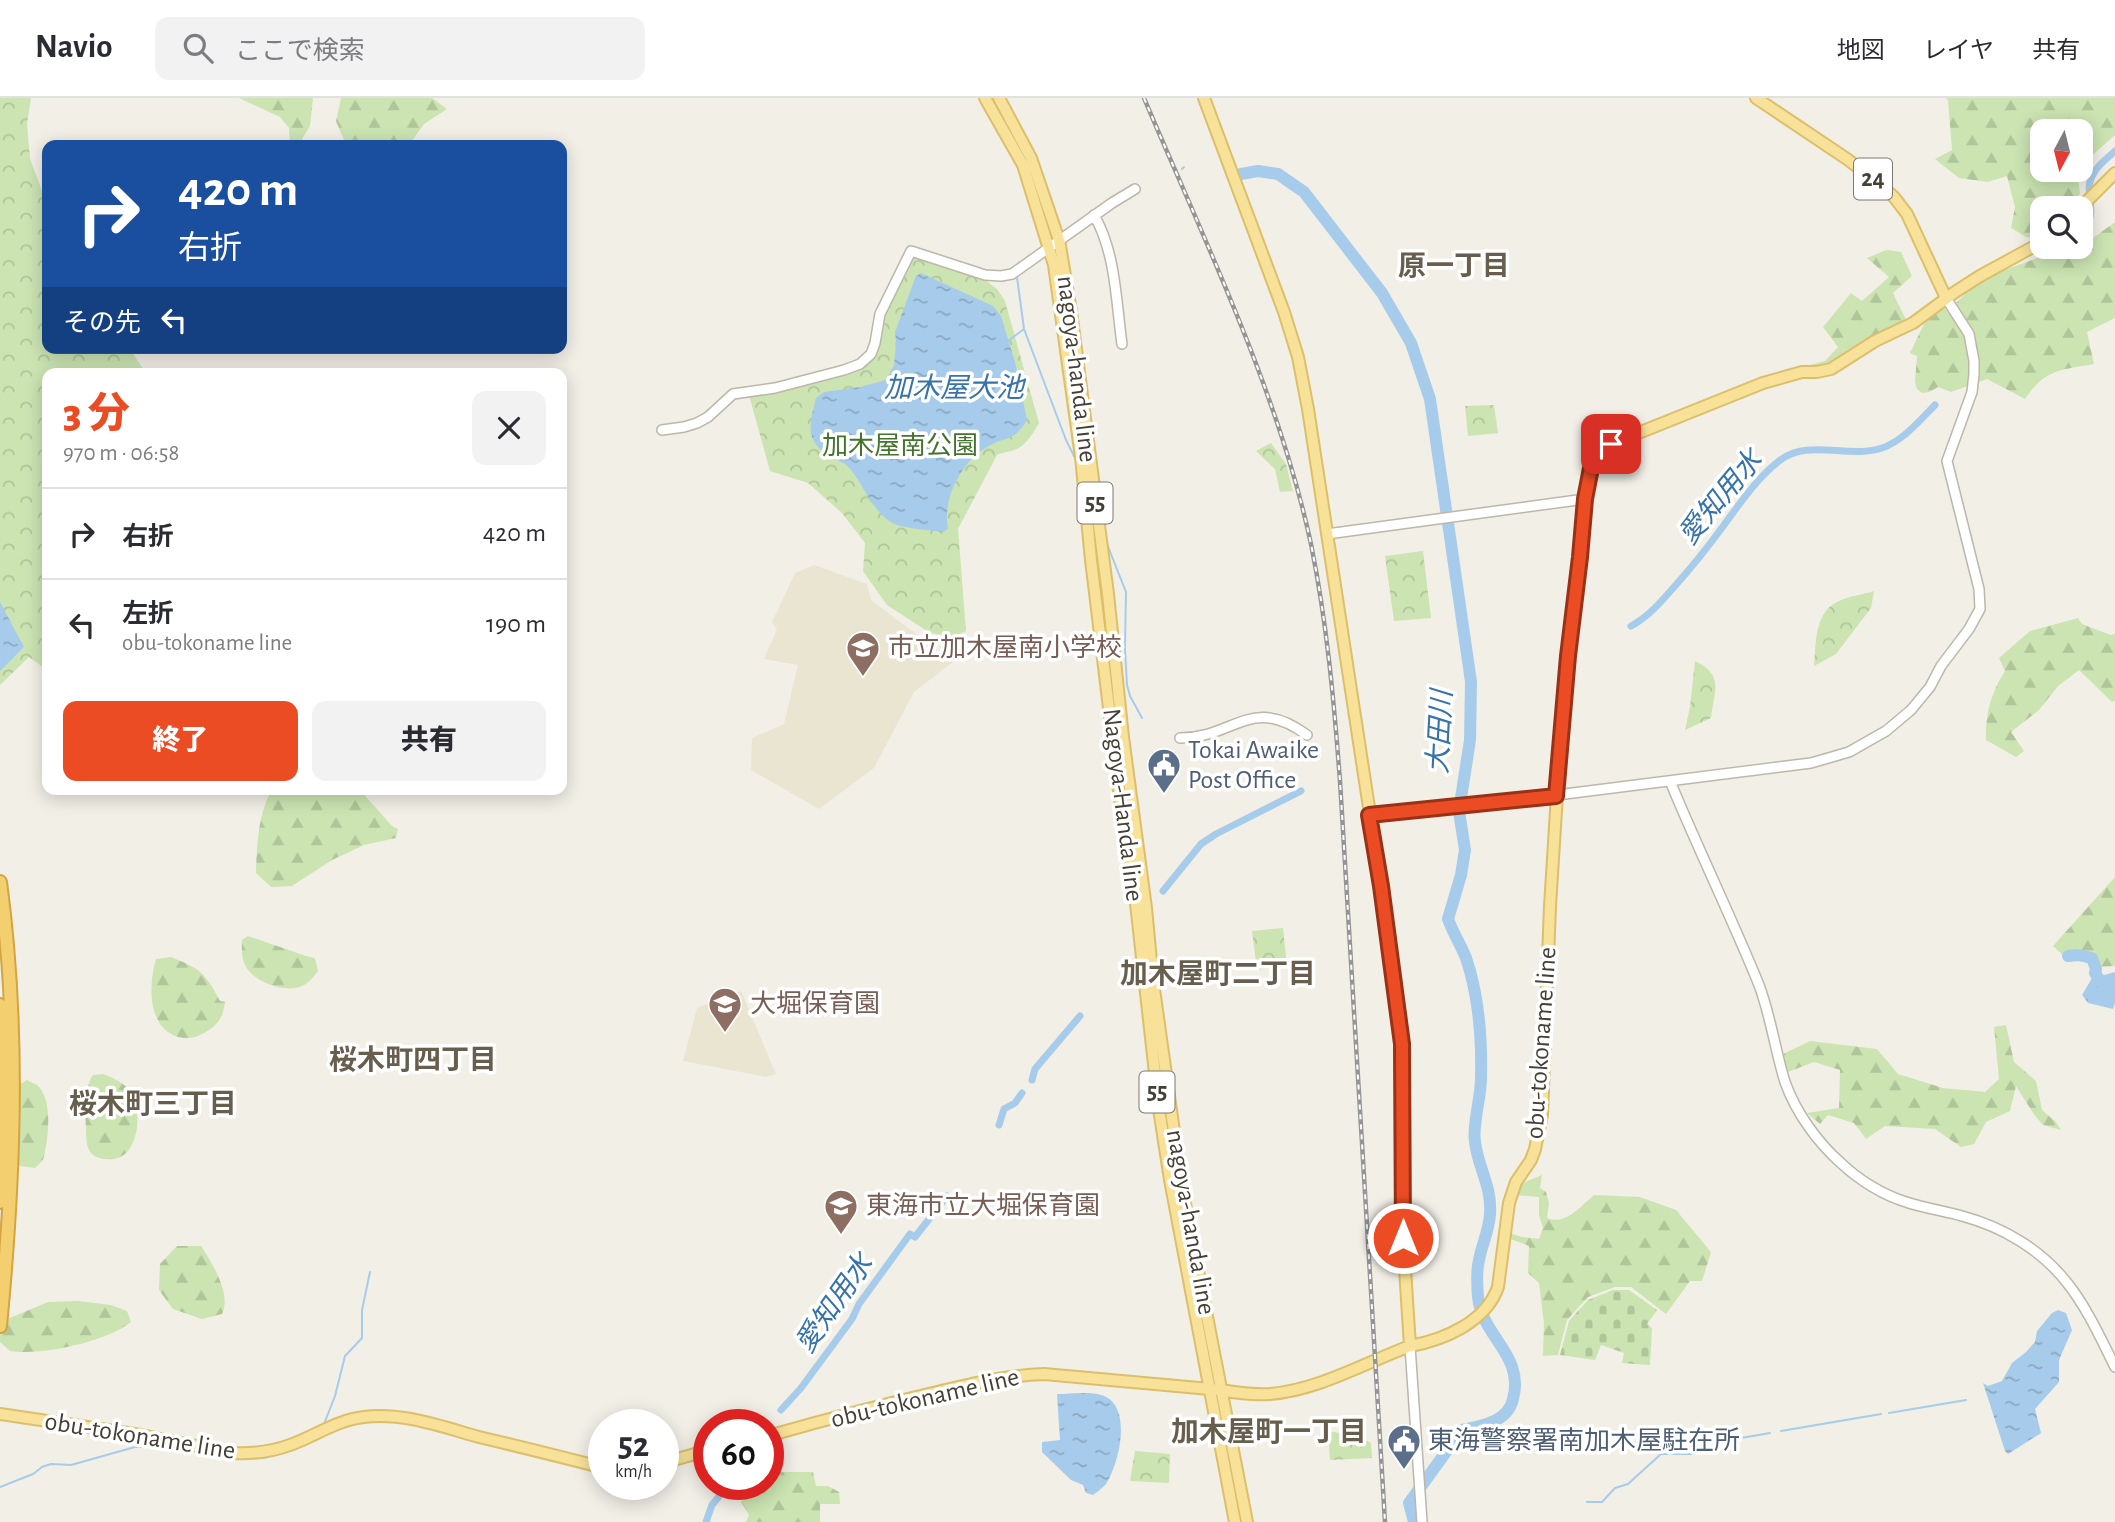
<!DOCTYPE html>
<html lang="ja">
<head>
<meta charset="utf-8">
<style>
  body { margin:0; font-family:"Alegreya Sans","Noto Sans JP",sans-serif; background:#f2f2f3; color:#2b2b33; height:100vh; display:flex; flex-direction:column; font-size:26px; white-space:nowrap }
  * { box-sizing:border-box; margin:0 }
  p { font-size:23px; color:#7c7c81 }
  .icon { flex:none; width:38px; height:38px; fill:none; stroke:currentColor; stroke-width:2; stroke-linecap:round; stroke-linejoin:round }
  .map { position:relative; flex:1; overflow:hidden }
  .sheet { position:absolute; left:42px; top:270px; width:525px; height:427px; display:flex; flex-direction:column; background:#fff; border-radius:14px; box-shadow:0 4px 18px #0003 }
  .sheet>* { flex:none }
  .banner { position:absolute; left:42px; top:42px; width:525px; height:214px; border-radius:14px; box-shadow:0 4px 18px #0003; background:#1a4fa0; color:#fff; overflow:hidden }
  .needle { width:46px; rotate:187deg }
  .tools { position:absolute; left:2030px; top:21px; display:grid; gap:14px }
  .tools a { display:grid; place-items:center; width:63px; height:63px; border-radius:14px; background:#fff; box-shadow:0 4px 18px #0003; font-size:35px }
  .speed { position:absolute; left:588px; top:1311px; display:flex; gap:14px; font-size:35px; font-weight:700; text-align:center }
  .speed>* { display:grid; place-content:center; width:91px; height:91px; border-radius:50%; background:#fff; box-shadow:0 4px 18px #0003; line-height:1 }
  .speed small { font-size:18px; font-weight:400 }
  .speed .limit { border:10px solid #d22; background:#fff; color:#111 }
  .pin { position:absolute; display:grid; place-items:center; width:60px; height:60px; color:#fff; margin:-30px; border-radius:14px; box-shadow:0 4px 10px #0006 }
  .me { position:absolute; width:77px; margin:-38px; rotate:0deg; stroke-linejoin:round; filter:drop-shadow(0 0 5px #0008) }
  .turn { display:flex; align-items:center; gap:24px; height:147px; padding:0 21px; font-size:32px }
  .turn .icon { width:91px; height:91px; stroke-width:2.5 }
  .turn b { display:block; font-size:49px; line-height:60px }
  .then { display:flex; align-items:center; height:66px; padding:0 21px; background:#0003; gap:14px; font-size:26px }
  .round { display:grid; place-items:center; flex:none; width:74px; height:74px; border-radius:14px; background:#f2f2f3 }
  .overview { display:flex; align-items:center; justify-content:space-between; height:119px; padding:0 21px }
  h1 { font-size:42px; font-weight:800; line-height:52px; color:#ec4c24 }
  .cta { display:flex; gap:14px; margin-top:auto; padding:14px 21px }
  .cta a { flex:1; height:80px; border-radius:14px; background:#ec4c24; color:#fff; font-size:28px; font-weight:800; line-height:80px; text-align:center }
  .cta a+a { background:#f2f2f3; color:#2b2b33 }
  ul { padding:0; list-style:none }
  li { display:flex; align-items:center; gap:21px; height:91px; padding:0 21px; border-top:2px solid #e1e1e2 }
  li div { flex:1 }
  li b { display:block; font-size:26px }
  li em { font-style:normal }
  header { display:flex; align-items:center; gap:42px; box-sizing:border-box; height:98px; padding:0 35px; background:#fff; border-bottom:2px solid #e1e1e2 }
  header strong { font-size:33px }
  nav { display:flex; gap:38px; margin-inline-start:auto; font-size:24px }
  .search { width:490px; height:63px; background:#f2f2f3; display:flex; align-items:center; gap:18px; box-sizing:border-box; padding:0 24px; border-radius:14px; color:#7c7c81; font-size:26px }
  .map>svg:first-child { display:block }
  .education { fill:#eae5d1 }
  .forest { fill:url(#forest-firs); fill-rule:evenodd }
  .cemetery { fill:url(#cemetery-stones) }
  .park { fill:url(#park-crowns) }
  .water { fill:url(#water-ripples) }
  .lines { fill:none; stroke-linecap:round; stroke-linejoin:round }
  .stream { stroke:#a7cceb; stroke-width:2 }
  .canal { stroke:#a7cceb; stroke-width:7 }
  .river { stroke:#a7cceb; stroke-width:12 }
  .minor-casing { stroke:#bdb7aa; stroke-width:12 }
  .major-casing { stroke:#dcbf6b; stroke-width:14 }
  .highway-casing { stroke:#d3a440; stroke-width:16 }
  .minor { stroke:#fff; stroke-width:9 }
  .major { stroke:#f8e29a; stroke-width:10 }
  .highway { stroke:#f4cf6f; stroke-width:12 }
  .rail-casing { stroke:#959595; stroke-width:4.5 }
  .rail { stroke:#fff; stroke-width:2; stroke-dasharray:5; stroke-linecap:butt }
  .route-casing { stroke:#993117; stroke-width:18 }
  .route { stroke:#ec4c24; stroke-width:12 }
  .labels { text-anchor:middle; dominant-baseline:central; stroke-width:7; stroke-linejoin:round; paint-order:stroke }
  .shield { fill:#fff; stroke:#7d7972; stroke-width:2 }
  .shield-label { font-size:24px; font-weight:bold; fill:#454036 }
  .street-label { font-size:26px; fill:#454036; stroke:#fff }
  .park-label { font-size:26px; fill:#44732d; stroke:#fff }
  .education-label { font-size:26px; fill:#785e54; stroke:#fff; text-anchor:start }
  .service-label { font-size:26px; fill:#4e5e75; stroke:#fff; text-anchor:start }
  .neighbourhood-label { font-size:28px; font-weight:bold; fill:#675e4e; stroke:#fff }
  .water-label { font-size:28px; font-style:italic; fill:#3673a9; stroke:#fff }
</style>
</head>
<body>
<header>
<strong>Navio</strong>
<div class="search"><svg class="icon" aria-label="search" viewBox="0 0 24 24"><circle cx="10" cy="10" r="6"/><path d="M15 15l6 6"/></svg>ここで検索</div>
<nav><a>地図</a><a>レイヤ</a><a>共有</a></nav>
</header>
<div class="map">
<svg width="2115" height="1424" viewBox="0 0 2115 1424">
  <defs>
    <pattern id="forest-firs" width="22" height="20" patternUnits="userSpaceOnUse" patternTransform="scale(1.75)"><rect width="22" height="20" fill="#cbe4b2"/><path d="M5 1l3.5 6h-7zM16 11l3.5 6h-7z" fill="#b0c59a"/></pattern>
    <pattern id="cemetery-stones" width="16" height="16" patternUnits="userSpaceOnUse" patternTransform="scale(1.75)"><rect width="16" height="16" fill="#cbe4b2"/><path d="M2 7V4a2 2 0 0 1 4 0v3zM10 15v-3a2 2 0 0 1 4 0v3z" fill="#b0c59a"/></pattern>
    <pattern id="park-crowns" width="20" height="18" patternUnits="userSpaceOnUse" patternTransform="scale(1.75)"><rect width="20" height="18" fill="#cbe4b2"/><path d="M2 6a3 3 0 1 1 6 0M12 15a3 3 0 1 1 6 0" fill="none" stroke="#b0c59a"/></pattern>
    <pattern id="water-ripples" width="26" height="14" patternUnits="userSpaceOnUse" patternTransform="scale(1.75)"><rect width="26" height="14" fill="#a7cceb"/><path d="M2 4q2-2 4 0t4 0M15 11q2-2 4 0t4 0" fill="none" stroke="#8aa7bf"/></pattern>
  </defs>
  <rect width="100%" height="100%" fill="#f2efe7"/>
  <path class="education" d="M814,467L867,486L871,502L953,564L914,594L874,670L819,711L751,672L752,640L784,626L798,567L764,561L777,531L772,524L795,475Z
    M741,893L776,976L766,979L683,963L697,910Z"/>
  <path class="forest" d="M239,0H313L310,28L302,41L309,47H290L289,30L280,19Z
    M341,0H432L447,11L424,26L409,47H346L336,23Z
    M1946,0H2115V37L2088,61L2078,79L2080,96L2067,110H2042V133L2028,140L2011,130L2015,109L2007,78L1988,84L1959,80L1935,61L1952,52L1948,2ZM2042,33H2081V72H2042Z
    M2115,124V220L2087,234L2094,266C2060,272 2045,271 2025,301L1987,281L1951,294L1938,289L1929,294L1922,295L1917,291L1915,284L1917,258L1910,255L1924,226L1943,208L1957,225L1963,220L1956,205L1966,195L1994,176L2035,161L2054,149H2081V144L2089,143Z
    M1886,152L1901,154L1912,178L1893,195L1906,222L1873,241L1830,269L1805,271L1806,268L1825,263L1838,249L1823,229L1851,195L1862,203L1889,179L1867,160Z
    M2078,520L2082,526L2111,537L2115,536V603L2112,604L2079,572L2058,588L2039,612L2011,634L2024,653L2016,659L1986,642C1985,616 1991,595 2005,573L1999,560L2030,533Z
    M272,691H359L392,728L398,731L396,740L364,747L332,762L292,788L271,789L256,775C257,746 258,717 272,691Z
    M2115,779V868L2089,869V856L2069,854L2064,858L2053,848Z
    M248,838L306,858L315,860L318,873C313,879 309,885 302,888C283,896 251,883 244,865C241,857 242,850 242,842Z
    M171,859C201,871 205,875 220,903L225,904C223,920 218,927 204,935C193,941 185,942 173,937C147,924 149,885 156,861Z
    M2006,927L2014,964L2036,983L2042,1012L2056,1024L2061,1032L2043,1027L2033,1015L2016,988L2010,1013L1986,1024L1974,1046L1961,1049L1935,1031L1885,1028L1866,1041L1854,1025L1828,1017L1820,1026L1807,1015L1839,1010L1840,972L1814,964L1788,974L1783,956L1810,943L1877,951L1898,976L1943,990L1985,994L1999,981L1994,929Z
    M103,976C113,980 123,984 130,993C141,1009 140,1041 126,1055C121,1060 113,1062 106,1061C87,1060 86,1047 86,1030C85,1015 84,990 93,977Z
    M27,982C30,984 34,985 37,987C54,1001 48,1044 43,1062L35,1070L20,1068L0,1059L14,990Z
    M1542,1077L1540,1090L1546,1094L1549,1105L1547,1120C1565,1128 1581,1108 1594,1097L1640,1099L1676,1112L1711,1154L1702,1183H1690L1666,1216L1631,1189H1615L1588,1199L1567,1222L1558,1257L1543,1258L1544,1225L1539,1185L1528,1175L1529,1148L1508,1140L1509,1135L1522,1139L1539,1141L1543,1130L1539,1117V1099L1514,1097L1518,1087Z
    M177,1148H201C212,1165 232,1196 222,1216L202,1221L173,1211L159,1192L160,1166Z
    M78,1203L111,1207L127,1213L131,1224C106,1244 41,1258 10,1253L0,1244V1236L5,1222L48,1204Z
    M768,1374H813L816,1388H828L839,1394L840,1406H820V1424H746L749,1417L741,1404L752,1386H768Z"/>
  <path class="cemetery" d="M1613,1192H1629L1657,1212L1647,1226L1652,1230L1650,1267L1622,1265L1624,1255L1601,1247L1595,1262L1560,1257L1569,1223L1588,1202Z"/>
  <path class="park" d="M0,0H31L27,26L30,61L47,106V250H129L146,275H47V572L29,559L0,587Z
    M916,158L984,181L997,191L1005,203L1039,325C1033,335 1026,348 1014,352C1008,354 1003,354 997,357L958,431L966,533L953,539L930,535L887,507L863,473L865,445L842,415L808,385L770,373L749,297L860,269L910,162Z
    M1494,307L1498,335L1468,338L1465,308Z
    M1271,345L1286,366L1293,393L1280,394L1275,371L1256,353Z
    M1423,453L1431,520L1394,523L1385,458Z
    M1874,493L1871,510L1836,556L1814,568C1816,547 1814,515 1837,504C1848,498 1862,497 1874,493Z
    M1695,563C1725,578 1714,592 1711,620L1685,632L1690,609Z
    M1283,830L1287,868L1257,872L1252,833Z
    M1328,1333L1357,1338L1371,1345L1372,1360L1330,1362Z
    M1135,1353L1170,1356L1169,1385L1130,1383Z"/>
  <path class="water" d="M921,175L993,208L1001,218L1015,264L1027,322C1013,345 1007,337 987,349C961,364 942,401 948,431L943,434C929,432 914,431 900,428C875,421 865,389 851,372C847,366 839,363 833,360C804,344 809,328 816,300L824,294L860,289L886,282L894,267L896,244L895,234L916,178Z
    M0,504L24,549L0,573Z
    M2115,874V905L2113,911L2088,905L2082,897L2095,875L2104,877Z
    M2058,1212L2066,1215L2072,1232L2059,1262V1284L2035,1311L2041,1335L2008,1356L2005,1353L1983,1285L1988,1288L2002,1283L2012,1265L2026,1254L2035,1244L2037,1233L2052,1215Z
    M1057,1296C1069,1296 1090,1293 1101,1297C1134,1306 1119,1366 1106,1386C1103,1390 1098,1393 1093,1397L1086,1395L1083,1387L1071,1382L1042,1354V1344L1060,1342Z"/>
  <g class="lines">
    <path class="stream" d="M1182,71L1184,69
      M1238,76H1241
      M1017,179L1024,231L1066,342L1076,362
      M1008,243L1024,231
      M1107,446L1126,494L1125,551L1127,587L1130,598L1142,620
      M1889,1315L1966,1302
      M324,1326L335,1298L345,1258L362,1240V1212L370,1174
      M1781,1333L1881,1316
      M1712,1345L1770,1335
      M239,1361L264,1360L292,1352
      M0,1389L33,1376L42,1369L51,1366L71,1367L135,1349H169L223,1359
      M1587,1404H1602L1615,1390L1628,1386L1661,1356H1693L1706,1348"/>
    <path class="canal" d="M2081,135C2103,110 2079,97 2095,73C2100,65 2109,59 2115,53
      M1631,528C1648,519 1661,504 1674,489C1692,469 1708,449 1724,427C1741,404 1756,381 1779,363C1807,340 1849,361 1882,350C1903,343 1920,322 1935,307
      M1163,793L1201,746L1216,736L1301,693
      M1032,982L1035,971L1080,918
      M999,1027L1004,1011L1015,1005L1022,995
      M781,1312L801,1290L852,1221L859,1206L910,1136L915,1139L947,1098
      M706,1424L712,1407L729,1386"/>
    <path class="river" d="M1241,76L1258,73L1278,76L1304,94L1382,195L1411,245L1430,301L1468,563L1471,584L1470,642L1459,713L1465,752L1461,777L1448,821C1453,835 1461,847 1466,860C1479,898 1482,940 1481,981C1481,1000 1472,1027 1475,1044C1478,1070 1492,1088 1490,1116C1489,1133 1482,1146 1479,1162C1476,1174 1477,1187 1478,1199C1482,1239 1525,1257 1513,1301C1508,1324 1482,1328 1462,1332L1409,1405L1414,1424
      M2068,858L2078,857L2092,860L2096,871L2095,875L2106,892L2115,893"/>
    <defs>
      <path id="minor" d="M1094,117C1116,155 1116,204 1122,246
        M662,332L684,329L697,325L708,319L733,296L775,290L844,272L860,266L871,256L875,245L880,216L911,153L985,177L1001,178L1012,176L1112,105L1135,91
        M1327,436L1585,401
        M1180,640C1235,640 1251,596 1307,637
        M1670,683C1698,751 1731,818 1759,887C1771,919 1775,952 1785,984C1796,1015 1818,1045 1842,1066C1859,1082 1883,1097 1906,1104C1924,1110 1944,1113 1962,1118C2003,1129 2042,1152 2068,1186C2087,1210 2101,1241 2115,1269
        M1369,717L1557,697L1811,665L1849,654L1886,633L1911,612L1930,589L1941,568L1969,531L1980,511L1979,491L1947,363L1972,294L1974,276V263L1969,236L1946,200
        M1410,1248L1422,1424"/>
      <path id="major" d="M985,0L1023,67L1054,167L1081,359L1091,462L1121,709L1133,779L1159,1011L1170,1082L1235,1424
        M999,0L1031,60L1059,142L1071,213L1108,496L1123,639L1146,810L1153,884L1182,1090L1247,1424
        M1204,0L1284,214L1298,259L1308,311L1381,788L1402,946L1403,1140L1410,1248
        M1756,0L1847,61L1877,84L1894,99L1907,116L1946,200
        M2080,110L2115,75
        M0,1316L141,1337L232,1355C252,1356 271,1354 290,1347C315,1338 337,1322 364,1319C403,1314 443,1329 479,1339C521,1349 562,1359 604,1370
        M768,1338C824,1322 881,1307 937,1294C972,1286 1008,1277 1044,1276L1221,1292C1237,1295 1253,1297 1270,1296C1318,1292 1365,1265 1410,1248C1444,1242 1486,1224 1498,1189L1509,1105L1516,1084L1531,1062L1535,1051L1542,1017L1550,808L1557,697L1568,558L1585,401L1592,365L1599,353L1611,346L1763,285L1802,274H1817L1831,271L1875,243L1913,225L1955,194L1980,178L2042,144
        M663,1365L709,1352"/>
      <path id="highway" d="M0,784C20,931 14,1082 0,1228
        M0,907L3,1003L0,1104"/>
    </defs>
    <use href="#minor" class="minor-casing"/>
    <use href="#major" class="major-casing"/>
    <use href="#highway" class="highway-casing"/>
    <use href="#minor" class="minor"/>
    <use href="#major" class="major"/>
    <use href="#highway" class="highway"/>
    <defs>
      <path id="rail" d="M1144,0C1205,144 1278,293 1311,446C1327,525 1334,604 1340,683L1385,1424"/>
    </defs>
    <use href="#rail" class="rail-casing"/>
    <use href="#rail" class="rail"/>
  </g>
  <g class="lines">
    <defs>
      <path id="route" d="M1403,1140L1402,946L1381,788L1369,717L1556,698L1568,558L1580,459L1585,401L1592,365L1599,353L1611,346"/>
    </defs>
    <use href="#route" class="route-casing"/>
    <use href="#route" class="route"/>
  </g>
  <defs>
    <symbol id="school-pin" viewBox="-11 -11 22 30"><path d="M0 17L-7.5 6A9.5 9.5 0 1 1 7.5 6Z" fill="#8d6e63" stroke="#fff"/><path d="M0-5L7-2L0 1L-7-2ZM-4 1L0 2.5L4 1V4Q0 6-4 4Z" fill="#fff"/></symbol>
    <symbol id="civic-pin" viewBox="-11 -11 22 30"><path d="M0 17L-7.5 6A9.5 9.5 0 1 1 7.5 6Z" fill="#5c6f8a" stroke="#fff"/><path d="M-.6-6.5H3V-4.5H.6V-3L4-1V1h2V6H-6V1h2V-1L-.6-3ZM-1.2 2.5V6h2.4V2.5Z" fill="#fff"/></symbol>
  </defs>
  <g fill-rule="evenodd">
    <use href="#school-pin" x="844" y="531" width="38" height="52"/>
    <use href="#civic-pin" x="1145" y="648" width="38" height="52"/>
    <use href="#school-pin" x="706" y="887" width="38" height="52"/>
    <use href="#school-pin" x="822" y="1089" width="38" height="52"/>
    <use href="#civic-pin" x="1385" y="1324" width="38" height="52"/>
  </g>
  <g class="labels">
    <g class="shield">
      <rect x="1854" y="60.5" width="38" height="41" rx="5"/>
      <rect x="1077.5" y="384.5" width="35" height="41" rx="5"/>
      <rect x="1139.5" y="973.5" width="35" height="41" rx="5"/>
    </g>
    <g class="shield-label">
      <text x="1873" y="81">24</text>
      <text x="1095" y="405">55</text>
      <text x="1157" y="994">55</text>
    </g>
    <g class="street-label">
      <text transform="translate(1077 271) rotate(83)">nagoya-handa line</text>
      <text transform="translate(1123 707) rotate(83)">Nagoya-Handa line</text>
      <text transform="translate(1541 945) rotate(-86)">obu-tokoname line</text>
      <text transform="translate(1191 1124) rotate(80)">nagoya-handa line</text>
      <text transform="translate(925 1300) rotate(-13)">obu-tokoname line</text>
      <text transform="translate(140 1338) rotate(9)">obu-tokoname line</text>
    </g>
    <g class="park-label">
      <text x="900" y="348">加木屋南公園</text>
    </g>
    <g class="education-label">
      <text x="888" y="550">市立加木屋南小学校</text>
      <text x="750" y="906">大堀保育園</text>
      <text x="866" y="1108">東海市立大堀保育園</text>
    </g>
    <g class="service-label">
      <text x="1188" y="652">Tokai Awaike<tspan x="1188" dy="30">Post Office</tspan></text>
      <text x="1428" y="1343">東海警察署南加木屋駐在所</text>
    </g>
    <g class="neighbourhood-label">
      <text x="1454" y="169">原一丁目</text>
      <text x="1218" y="877">加木屋町二丁目</text>
      <text x="413" y="963">桜木町四丁目</text>
      <text x="153" y="1007">桜木町三丁目</text>
      <text x="1269" y="1335">加木屋町一丁目</text>
    </g>
    <g class="water-label">
      <text x="954" y="291">加木屋大池</text>
      <text transform="translate(1721 400) rotate(-50)">愛知用水</text>
      <text transform="translate(1441 634) rotate(-87)">大田川</text>
      <text transform="translate(835 1206) rotate(-55)">愛知用水</text>
    </g>
  </g>
</svg>
<div class="tools">
<a><svg class="needle" viewBox="-14 -14 28 28"><path d="M0-13l5 13h-10z" fill="#e53935"/><path d="M0 13l5-13h-10z" fill="#7c7c81"/></svg></a>
<a><svg class="icon" aria-label="search" viewBox="0 0 24 24"><circle cx="10" cy="10" r="6"/><path d="M15 15l6 6"/></svg></a>
</div>
<div class="speed"><div>52<small>km/h</small></div><div class="limit">60</div></div>
<div class="pin" style="left:1611px;top:346px;background:#d93025"><svg class="icon" aria-label="arrive" viewBox="0 0 24 24"><path d="M6 21V4h12l-3 4 3 4H6"/></svg></div>
<svg class="me" style="left:1403px;top:1140px" viewBox="-20 -20 40 40"><circle r="17" fill="#ec4c24" stroke="#fff" stroke-width="3"/><path d="M0-11L8 9 0 5-8 9z" fill="#fff"/></svg>
<div class="banner">
<div class="turn"><svg class="icon" aria-label="right" viewBox="0 0 24 24"><path d="M7 20v-9h11M14 6l5 5-5 5"/></svg><div><b>420 m</b>右折</div></div>
<div class="then">その先<svg class="icon" aria-label="left" viewBox="0 0 24 24"><path d="M17 20v-9H6M10 6l-5 5 5 5"/></svg></div>
</div>
<section class="sheet">
<div class="overview"><div><h1>3 分</h1><p>970 m · 06:58</p></div><a class="round"><svg class="icon" aria-label="close" viewBox="0 0 24 24"><path d="M6 6l12 12M18 6L6 18"/></svg></a></div>
<ul>
<li><svg class="icon" aria-label="right" viewBox="0 0 24 24"><path d="M7 20v-9h11M14 6l5 5-5 5"/></svg><div><b>右折</b></div><em>420 m</em></li>
<li><svg class="icon" aria-label="left" viewBox="0 0 24 24"><path d="M17 20v-9H6M10 6l-5 5 5 5"/></svg><div><b>左折</b><p>obu-tokoname line</p></div><em>190 m</em></li>
</ul>
<div class="cta"><a>終了</a><a>共有</a></div>
</section>
</div>
</body>
</html>
